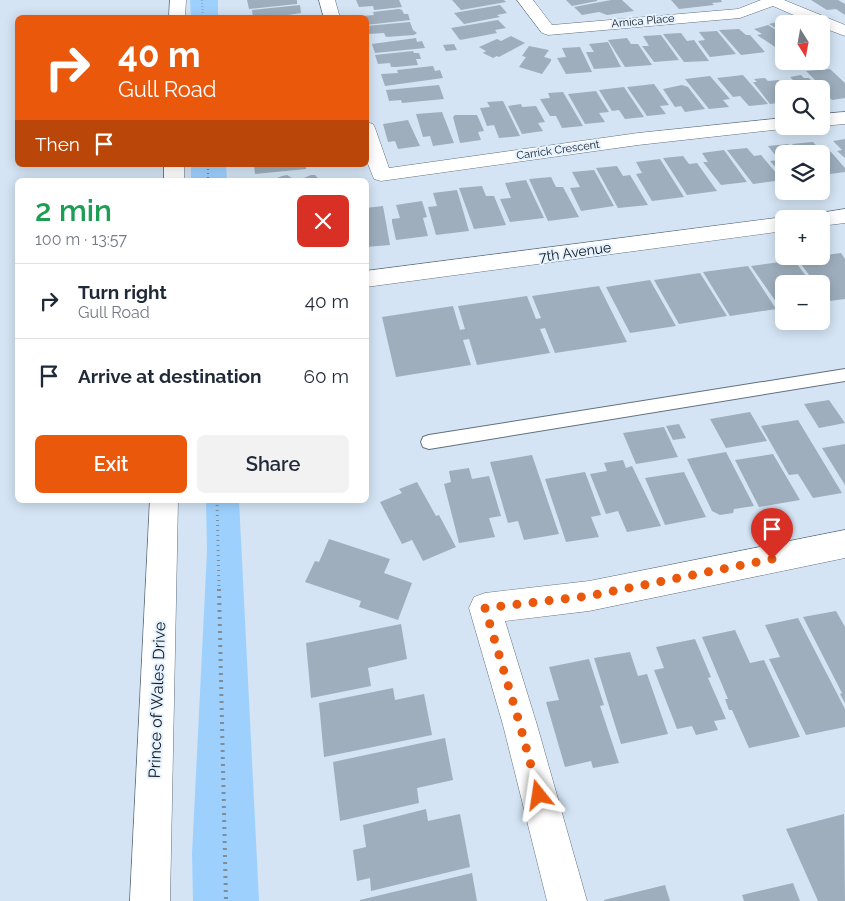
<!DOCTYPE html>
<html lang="en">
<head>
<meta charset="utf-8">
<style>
  body { margin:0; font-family:Raleway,sans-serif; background:#f2f2f3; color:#1f2937; height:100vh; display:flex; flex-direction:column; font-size:19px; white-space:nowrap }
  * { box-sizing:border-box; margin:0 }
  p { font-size:16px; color:#747a83 }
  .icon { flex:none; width:28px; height:28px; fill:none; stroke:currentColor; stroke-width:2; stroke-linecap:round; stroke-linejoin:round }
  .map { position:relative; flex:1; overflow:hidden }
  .drawer { position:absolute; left:15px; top:178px; width:354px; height:325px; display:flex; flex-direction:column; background:#fff; border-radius:8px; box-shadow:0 2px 12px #0003 }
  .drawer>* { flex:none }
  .guide { position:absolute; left:15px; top:15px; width:354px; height:152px; border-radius:8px; box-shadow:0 2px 12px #0003; background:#ea580c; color:#fff; overflow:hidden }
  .needle { width:32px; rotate:169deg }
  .buttons { position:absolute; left:775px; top:15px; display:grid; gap:10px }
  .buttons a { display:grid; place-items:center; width:55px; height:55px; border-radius:8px; background:#fff; box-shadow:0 2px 12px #0003; font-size:25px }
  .pin { position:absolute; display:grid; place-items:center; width:42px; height:42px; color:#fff; margin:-51px -21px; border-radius:50% 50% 50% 0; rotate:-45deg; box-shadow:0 0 5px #0007 }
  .pin .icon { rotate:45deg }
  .me { position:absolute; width:55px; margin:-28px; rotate:345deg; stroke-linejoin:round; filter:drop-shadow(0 0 4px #0008) }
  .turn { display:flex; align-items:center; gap:18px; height:105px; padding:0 20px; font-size:22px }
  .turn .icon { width:65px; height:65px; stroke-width:2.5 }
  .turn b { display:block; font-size:35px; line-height:42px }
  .then { display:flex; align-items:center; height:48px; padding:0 20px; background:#0003; gap:10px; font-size:19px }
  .round { display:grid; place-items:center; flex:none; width:52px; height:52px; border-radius:8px; background:#f2f2f3 }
  .overview { display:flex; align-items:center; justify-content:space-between; height:85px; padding:0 20px }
  h1 { font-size:30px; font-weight:600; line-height:38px; color:#1e9e55 }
  .primary-button { display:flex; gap:10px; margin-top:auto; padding:10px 20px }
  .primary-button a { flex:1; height:58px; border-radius:8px; background:#ea580c; color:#fff; font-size:20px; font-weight:600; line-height:58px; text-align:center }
  .primary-button a+a { background:#f2f2f3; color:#1f2937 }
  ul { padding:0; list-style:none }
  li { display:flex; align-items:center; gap:15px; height:75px; padding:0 20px; border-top:1px solid #e0e1e3 }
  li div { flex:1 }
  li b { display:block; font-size:19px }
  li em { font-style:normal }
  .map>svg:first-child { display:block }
  .green { fill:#9ed0fe }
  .building { fill:#9eaebd }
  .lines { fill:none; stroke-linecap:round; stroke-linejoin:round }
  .service-casing { stroke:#62707e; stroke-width:2 }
  .minor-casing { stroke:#62707e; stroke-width:1 }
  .tertiary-casing { stroke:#62707e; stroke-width:1 }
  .secondary-casing { stroke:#62707e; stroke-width:1 }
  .path-far3 { stroke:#808c97; stroke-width:2; stroke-dasharray:0.5 2.5; stroke-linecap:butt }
  .path-far2 { stroke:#808c97; stroke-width:2.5; stroke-dasharray:1 3; stroke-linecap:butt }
  .path-far1 { stroke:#808c97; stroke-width:3; stroke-dasharray:1 4; stroke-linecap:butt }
  .path { stroke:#808c97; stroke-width:4; stroke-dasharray:2 5; stroke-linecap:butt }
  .service { fill:#fff; fill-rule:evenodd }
  .minor { fill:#fff; fill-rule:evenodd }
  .tertiary { fill:#fff; fill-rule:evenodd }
  .secondary { fill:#fff; fill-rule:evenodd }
  .route { stroke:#ea580c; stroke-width:9; stroke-dasharray:0 16.2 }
  .labels { text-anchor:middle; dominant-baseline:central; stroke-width:4; stroke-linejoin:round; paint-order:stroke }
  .far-street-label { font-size:11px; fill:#13191e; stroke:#e4f1fe }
  .street-label { font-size:14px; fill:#13191e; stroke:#e4f1fe }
  .near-street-label { font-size:16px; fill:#13191e; stroke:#e4f1fe }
</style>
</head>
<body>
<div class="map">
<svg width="845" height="901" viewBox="0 0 845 901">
  <rect width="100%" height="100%" fill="#d4e4f4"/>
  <path class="green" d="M190,0H218V17H191Z
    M191,165H226L227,180H191Z
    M206,500H239L259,901H193L192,854L207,551Z"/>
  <path class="building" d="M247,0H297V4L249,9Z
    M356,0H399L402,7L374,10L373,6L359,7Z
    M452,0H504L506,2L461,10Z
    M566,0H597V1L572,6Z
    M611,0H622L634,11L607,15L599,12L582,15L574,7Z
    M671,0H721L722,2L712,3L714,5L679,9Z
    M811,0H838L845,4V15L836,9L827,10Z
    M300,5L301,13L288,15L289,18H253L252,10Z
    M500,5L507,13L497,15L500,17L464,24L454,13Z
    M399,9L402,10L404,14H408L410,20L366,25V18L362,16L374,15L373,12Z
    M498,20L506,28L495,30L497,33L460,40L451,28Z
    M784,20L791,24H784V33L769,24Z
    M410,22L413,30L417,33L414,35L386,37L384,33L368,34L366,27V26Z
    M768,25L784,35V53L757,35L762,34L754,29Z
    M739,29L746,35H750L765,52L741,55L719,30Z
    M717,31L736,54L710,57L698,41L705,40L699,32Z
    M681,33L687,41L694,40L709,61L684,62L663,34Z
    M661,35L679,60L654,62L642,46H649L643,36Z
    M511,36L525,43L499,57L497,56L493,58L483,53L486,51L479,47L497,39L501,41Z
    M416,38L417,42L422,41L425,48L375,53L372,44Z
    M627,38L631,44H638L652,65L625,67L608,40Z
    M608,42L621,67L594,69L586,52H594L589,44Z
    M454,44L457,50L446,51L443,45Z
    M529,46L549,50L544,57L551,59V61L542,74L519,67L526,57L522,56Z
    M580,47L592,72L566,74L557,58L566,57L562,48Z
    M413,51L414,53H419L421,59H416L418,65L396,67H391L390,63L378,64L375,55Z
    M433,66L435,71L440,70L443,78L385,86L381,74L398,73L397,70Z
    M830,69L845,83V98L832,100L829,97H827L828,99L821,100L822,87L806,71Z
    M743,75L768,104L749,106L740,96L733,97L717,78Z
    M801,75L804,78H809L820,89H791L784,81L793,80L790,77Z
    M710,76L730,99L723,100L729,107L709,109L685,79Z
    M765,78L768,81L779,80L787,89H784V102L770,104L753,82H757L754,79Z
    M654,84L669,105L660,106L666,114L647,116L627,87Z
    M439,85L444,99L402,103L401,100L389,101L386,90Z
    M682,85L688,87L705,109L685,112L681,106L675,107L663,89Z
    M624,87L644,117L625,119L619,110L612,111L599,90Z
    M596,91L609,112L599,113L605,122L585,124L568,94Z
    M563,92L583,126L562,128L556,116H550L540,99L550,98L548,93Z
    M503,101L520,136L499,138L494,125L487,126L480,108L490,107L487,102Z
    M521,104L522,107L536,106L545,122L538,123L543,131L522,134L508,106Z
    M442,112L454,143L433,146L430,136L423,137L416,114Z
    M455,115H477L484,131L478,132L481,140L460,143L453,117Z
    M408,120L420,146L398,149L395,141L388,142L383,124Z
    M845,139V158L837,151L842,150L833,141Z
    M813,142L821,151L827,150L831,152L845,168V172L823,175L821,173V154H800L792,144Z
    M788,144L797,154H784V177L770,161L779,160L768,146Z
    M747,148L754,156L761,155L782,180L753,184L727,150Z
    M724,150L734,164L747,182L721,185L703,162H708L702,153Z
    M683,156L689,164L697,163L717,191L687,195L663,158Z
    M660,159L684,197L652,201L636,174L642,173L636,162Z
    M254,165H306V169L255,174Z
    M617,166L623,176L630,175L648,205L618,208L596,168Z
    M594,170L614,206L581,211L570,188L580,187L572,172Z
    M287,175L295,180H272L282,176Z
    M315,175L320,180H299L311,175Z
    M551,177L556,187H563L579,217L548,221L529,179Z
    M526,180L544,218L510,222L500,199L511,198L505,183Z
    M482,186L486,196H494L506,225L474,229L459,188Z
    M457,190L469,231L436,235L428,207L437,206L433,193Z
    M422,201L427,217L423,218L428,236L396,240L392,222V219L400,218L396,205Z
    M383,206L390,245L366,247V208Z
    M841,253L845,259V299L829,301L821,291V284H816L797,259Z
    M794,260L812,284H784V308L781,309L751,266Z
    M748,266L776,309L730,316L703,272Z
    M700,273L727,316L679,324L654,280Z
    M650,280L676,326L630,333L606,287Z
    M599,286L627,342L555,353L545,328L540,329L550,353L477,365L469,339L463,340L471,365L396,377L382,317L453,306L460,330L465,329L458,306L527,296L536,319L541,318L532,296Z
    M829,400L845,423L819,428L804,404Z
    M750,412L767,441L726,448L710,419Z
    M798,420L842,493L813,498L798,474L789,475L761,426Z
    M679,424L686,438L673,440L666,426Z
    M664,427L678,457L636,464L623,433Z
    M845,444V485L822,448Z
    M726,452L754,506L734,509L733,513L720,515L712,511L687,459Z
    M773,454L800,500L759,507L735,460Z
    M532,455L559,534L524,540L518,521L508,523L490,462Z
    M623,460L626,468L632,466L661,526L627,532L618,511L606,514L590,474L607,471L604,463Z
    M469,468L472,479L489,476L501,516L489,518L495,537L459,543L444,484L451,482L449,471Z
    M585,472L601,515L591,517L599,537L566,542L545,479Z
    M684,472L706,517L665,525L645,478Z
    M417,482L436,516L439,515L456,547L423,561L412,540L402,544L380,502L402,493L399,489Z
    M329,539L390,559L384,573L412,583L398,620L359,607L361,601L305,582L315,561L319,562Z
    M836,611L845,627V703L840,694L842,693L803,617Z
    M798,618L845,709V727L806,735L769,659L780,657L765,625Z
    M401,624L407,659L368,668L371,686L311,698L306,643Z
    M735,630L750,663L764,660L800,737L749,748L732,710H729L725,699H728L702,637Z
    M695,639L711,677L708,678L726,719L714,721L718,730L696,735L692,726L677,729L654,670L664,668L656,647Z
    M630,652L638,676L647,674L668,734L621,744L594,658Z
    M589,659L604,705L600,706L619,763L593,768L591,761L565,767L546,702L559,700L549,667Z
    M393,688L395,700L424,694L432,735L324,757L319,703Z
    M445,738L453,780L417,788L419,803L340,821L333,762Z
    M426,809L428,821L460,814L470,867L371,891L370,878L357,881L353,850L366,847L363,825Z
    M844,814L845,901H818L786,829Z
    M472,873L477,901H360V900Z
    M793,883L800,901H744L742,895Z
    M665,885L670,901H604V900Z"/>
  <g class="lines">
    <defs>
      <path id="service" d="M845,369V381L429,449L423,447L421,442L423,437L429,435Z"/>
      <path id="minor" d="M319,0H335L340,18H324Z
        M517,0H533L552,25L738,9L761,0H784L845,25V36L821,27V24H814L773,6L740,18L548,35L542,33Z
        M845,112V124L821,126V114Z
        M784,118V126H792L791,128L638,145L381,181L374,179L366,159V122L373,124L375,128L389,168L638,133Z
        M845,530V558L589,611L505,621L537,725L587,901H547L503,725L469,608L474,597L485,593L589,581Z"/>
      <path id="tertiary" d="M845,209V223L821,226V219H811L814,214Z
        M784,217L790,219H784V231L366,287V271Z"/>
      <path id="secondary" d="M170,0H186L185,18H169Z
        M164,165H184V180H164Z
        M150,500H178L170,901H130Z"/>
    </defs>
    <use href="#service" class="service-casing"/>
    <use href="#minor" class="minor-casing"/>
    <use href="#tertiary" class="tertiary-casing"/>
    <use href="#secondary" class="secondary-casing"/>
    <path class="path-far3" d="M202,0L203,18"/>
    <path class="path-far2" d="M208,165V180"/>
    <path class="path-far1" d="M217,500L219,590"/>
    <path class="path" d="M219,589L226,901"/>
    <use href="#service" class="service"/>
    <use href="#minor" class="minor"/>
    <use href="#tertiary" class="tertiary"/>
    <use href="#secondary" class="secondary"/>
  </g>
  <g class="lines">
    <path class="route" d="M539,795L520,725L485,608L589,596L772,559"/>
  </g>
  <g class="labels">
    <g class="far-street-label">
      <text transform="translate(643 21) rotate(-5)">Arnica Place</text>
      <text transform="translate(558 150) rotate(-8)">Carrick Crescent</text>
    </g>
    <g class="street-label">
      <text transform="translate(575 252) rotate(-8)">7th Avenue</text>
    </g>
    <g class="near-street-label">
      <text transform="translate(157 700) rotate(-88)">Prince of Wales Drive</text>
    </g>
  </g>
</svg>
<div class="buttons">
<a><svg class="needle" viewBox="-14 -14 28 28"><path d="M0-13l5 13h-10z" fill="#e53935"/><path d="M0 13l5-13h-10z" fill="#747a83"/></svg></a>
<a><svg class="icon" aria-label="search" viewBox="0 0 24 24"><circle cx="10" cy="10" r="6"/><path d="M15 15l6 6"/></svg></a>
<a><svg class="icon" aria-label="layers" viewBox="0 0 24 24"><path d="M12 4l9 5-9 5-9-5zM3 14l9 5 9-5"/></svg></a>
<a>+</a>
<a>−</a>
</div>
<div class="pin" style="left:772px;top:559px;background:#d93025"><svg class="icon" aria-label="arrive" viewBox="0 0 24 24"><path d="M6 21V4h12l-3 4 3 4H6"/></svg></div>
<svg class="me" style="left:539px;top:795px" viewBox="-20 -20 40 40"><path d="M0-17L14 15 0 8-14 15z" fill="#ea580c" stroke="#fff" stroke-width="4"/></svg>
<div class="guide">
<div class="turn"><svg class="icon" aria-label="right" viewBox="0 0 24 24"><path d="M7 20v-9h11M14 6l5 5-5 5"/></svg><div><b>40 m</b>Gull Road</div></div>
<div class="then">Then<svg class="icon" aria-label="arrive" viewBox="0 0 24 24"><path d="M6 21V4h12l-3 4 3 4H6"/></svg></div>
</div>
<section class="drawer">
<div class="overview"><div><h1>2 min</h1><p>100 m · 13:57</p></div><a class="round" style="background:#d93025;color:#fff"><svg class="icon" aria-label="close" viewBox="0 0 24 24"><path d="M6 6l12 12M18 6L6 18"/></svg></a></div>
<ul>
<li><svg class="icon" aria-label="right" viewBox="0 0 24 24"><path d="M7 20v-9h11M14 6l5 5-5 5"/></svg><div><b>Turn right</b><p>Gull Road</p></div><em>40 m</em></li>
<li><svg class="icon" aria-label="arrive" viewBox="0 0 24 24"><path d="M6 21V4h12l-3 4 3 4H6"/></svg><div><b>Arrive at destination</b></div><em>60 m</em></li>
</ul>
<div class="primary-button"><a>Exit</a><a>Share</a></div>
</section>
</div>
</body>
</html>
